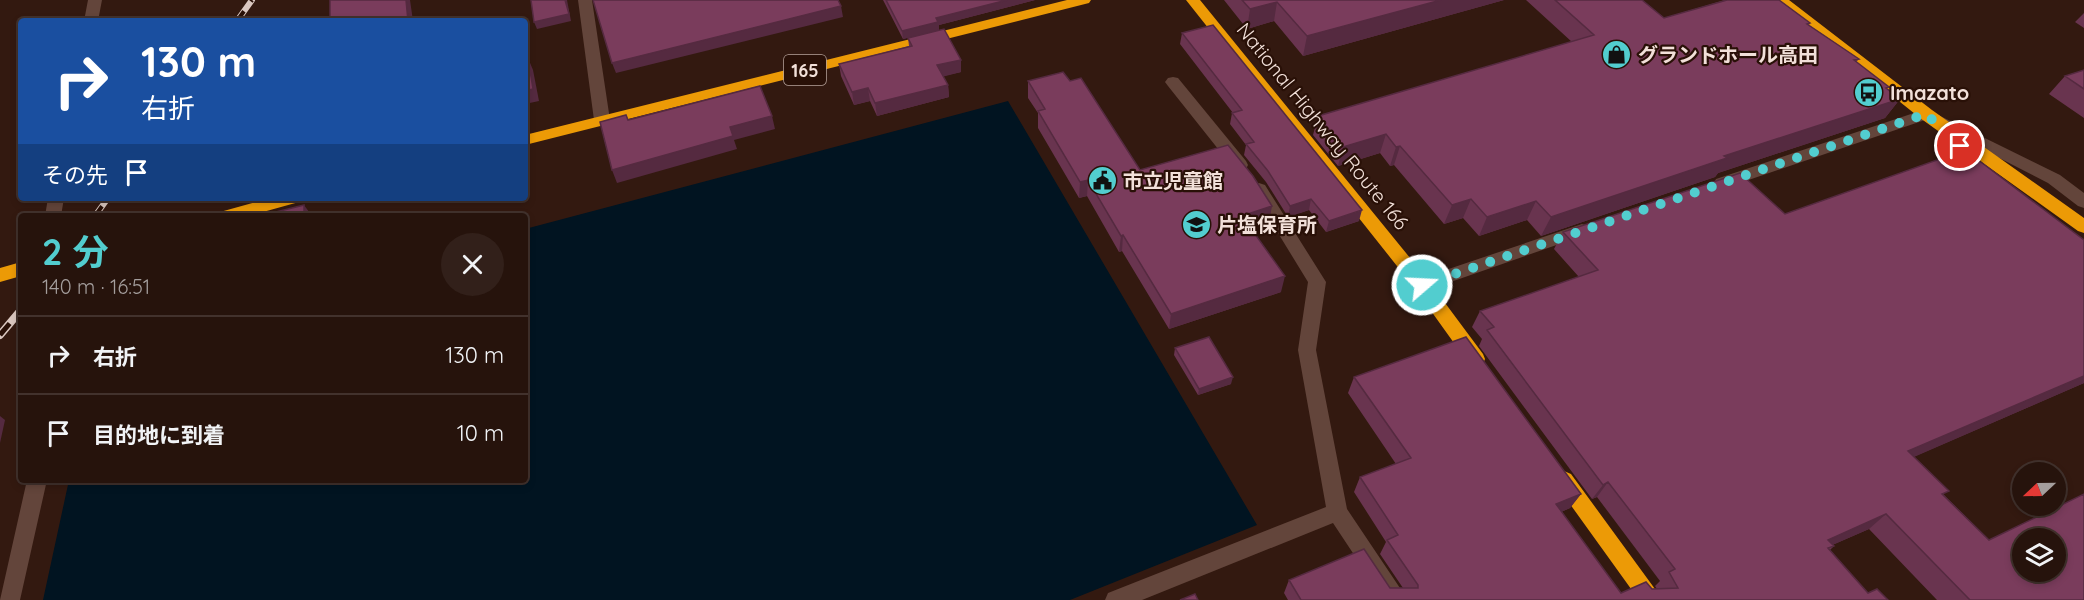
<!DOCTYPE html>
<html lang="ja">
<head>
<meta charset="utf-8">
<style>
  body { margin:0; font-family:Quicksand,"Noto Sans JP",sans-serif; background:#32201a; color:#f1f3f6; height:100vh; display:flex; flex-direction:column; font-size:22px; white-space:nowrap }
  * { box-sizing:border-box; margin:0 }
  p { font-size:20px; color:#a49e9d }
  .icon { flex:none; width:33px; height:33px; fill:none; stroke:currentColor; stroke-width:2; stroke-linecap:round; stroke-linejoin:round }
  .map { position:relative; flex:1; overflow:hidden }
  .drawer { position:absolute; left:18px; top:213px; width:510px; height:270px; display:flex; flex-direction:column; background:#26130c; border-radius:6px; box-shadow:0 3px 9px #0003,0 0 0 2px #42322d }
  .drawer>* { flex:none }
  .hud { position:absolute; left:18px; top:18px; width:510px; height:183px; border-radius:6px; box-shadow:0 3px 9px #0003,0 0 0 2px #42322d; background:#1a4fa0; color:#fff; overflow:hidden }
  .needle { width:39px; rotate:248deg }
  .buttons { position:absolute; left:2012px; top:462px; display:grid; gap:12px }
  .buttons a { display:grid; place-items:center; width:54px; height:54px; border-radius:50%; background:#26130c; box-shadow:0 3px 9px #0003,0 0 0 2px #42322d; font-size:30px }
  .pin { position:absolute; display:grid; place-items:center; width:51px; height:51px; color:#fff; margin:-26px; border:3px solid #fff; border-radius:50%; box-shadow:0 2px 6px #0007 }
  .me { position:absolute; width:66px; margin:-33px; rotate:71deg; stroke-linejoin:round; filter:drop-shadow(0 0 4px #0008) }
  .turn { display:flex; align-items:center; gap:21px; height:126px; padding:0 24px; font-size:27px }
  .turn .icon { width:78px; height:78px; stroke-width:2.5 }
  .turn b { display:block; font-size:42px; line-height:51px }
  .then { display:flex; align-items:center; height:57px; padding:0 24px; background:#0003; gap:12px; font-size:22px }
  .round { display:grid; place-items:center; flex:none; width:63px; height:63px; border-radius:32px; background:#32201a }
  .head { display:flex; align-items:center; justify-content:space-between; height:102px; padding:0 24px }
  h1 { font-size:36px; font-weight:700; line-height:45px; color:#52cdcf }
  ul { padding:0; list-style:none }
  li { display:flex; align-items:center; gap:18px; height:78px; padding:0 24px; border-top:2px solid #42322d }
  li div { flex:1 }
  li b { display:block; font-size:22px }
  li em { font-style:normal }
  .map>svg:first-child { display:block }
  .water { fill:#011421 }
  .lines { fill:none; stroke-linecap:round; stroke-linejoin:round }
  .street { fill:#63453b; fill-rule:evenodd }
  .highway { fill:#ec9a06; fill-rule:evenodd }
  .rail-far1-casing { stroke:#dac7c0; stroke-width:6 }
  .rail-casing { stroke:#dac7c0; stroke-width:8 }
  .rail-far1 { stroke:#291007; stroke-width:4; stroke-dasharray:12; stroke-linecap:butt }
  .rail { stroke:#291007; stroke-width:5; stroke-dasharray:15; stroke-linecap:butt }
  .wall { fill:#69344f }
  .shaded-wall { fill:#552a40 }
  .building { fill:#7a3c5c; stroke:#552a40; stroke-width:1.5; fill-rule:evenodd }
  .route { stroke:#52cdcf; stroke-width:10; stroke-dasharray:0 18 }
  .labels { text-anchor:middle; dominant-baseline:central; stroke-width:4.5; stroke-linejoin:round; paint-order:stroke }
  .shield { fill:#291007; stroke:#b6a29a; stroke-width:1.5 }
  .shield-label { font-size:18px; font-weight:bold; fill:#f2e0d9 }
  .poi-label { font-size:20px; font-weight:bold; fill:#f2e0d9; stroke:#291007; text-anchor:start }
  .street-label { font-size:20px; fill:#f2e0d9; stroke:#291007 }
</style>
</head>
<body>
<div class="map">
<svg width="2084" height="600" viewBox="0 0 2084 600">
  <rect width="100%" height="100%" fill="#331910"/>
  <path class="water" d="M1008,101L1257,525L1070,600H43L69,480H525V229Z"/>
  <g class="lines">
    <path class="street" d="M88,0H102L98,21H84Z
      M578,0H592L610,120L608,124H596L594,120Z
      M1173,77L1178,78L1246,161L1248,165L1246,169H1234L1168,86L1165,82L1168,78Z
      M1926,109L2060,175L2084,193V208L2078,206L2048,183L1925,120L1728,187H1716L1714,183L1716,179Z
      M1259,183L1265,185L1326,282L1316,350L1347,509L1408,600H1384L1333,523L1142,600H1105L1108,593L1326,507L1298,350L1308,282L1251,189L1253,185Z
      M48,198H64L61,216H45Z
      M1582,224L1588,226L1591,230L1588,234L1422,292L1416,290L1413,285L1416,280Z
      M27,480H47L20,600H0Z"/>
    <path class="highway" d="M1067,0H1091L1089,3L525,145V135Z
      M1186,0H1200L1428,280L1483,354L1485,359L1483,364L1476,367L1469,364L1416,290Z
      M1773,0H1789L1932,110L2084,218V233L2078,231L1920,118Z
      M270,198H301L299,202L249,216H218L220,212Z
      M21,262V276L0,282V268Z
      M1564,471L1571,474L1663,600H1639L1557,486L1554,480L1557,474Z"/>
    <defs>
      <path id="rail-far1" d="M237,21L252,0
        M95,216L108,198"/>
      <path id="rail" d="M0,335L21,310"/>
    </defs>
    <use href="#rail-far1" class="rail-far1-casing"/>
    <use href="#rail" class="rail-casing"/>
    <use href="#rail-far1" class="rail-far1"/>
    <use href="#rail" class="rail"/>
  </g>
  <path class="wall" d="M883,0H1035L939,25V30L903,39Z
    M1224,0H1504L1303,56L1274,21L1247,29Z
    M1526,0H1642L1664,18L1725,0H1779L1810,23L1809,25L1859,59L1856,62L1900,99L1885,118L1718,173L1715,177L1541,236L1527,220L1479,236L1463,218L1444,224L1394,165L1390,166L1380,153L1338,166L1313,135L1318,116L1572,42Z
    M2084,13V28L2075,22Z
    M1182,33L1359,221L1326,232L1309,210L1288,217L1266,182L1244,155L1246,145L1230,124L1232,113H1233L1180,44Z
    M908,38L961,60V72L943,76L948,85L949,97L877,116L870,101L854,105L841,76L839,64L909,46Z
    M2084,70V118L2049,94L2065,76Z
    M1028,81H1070L1140,170L1269,223L1251,228L1281,292L1169,329L1122,251L1119,252L1087,196L1079,198L1038,128V113L1028,98Z
    M1785,214L2084,383L1913,457L1944,495L1989,540L2084,600H1937L1869,529L1832,545L1834,546L1830,550L1868,593L1888,600H1288L1284,593L1289,580L1403,588L1380,554L1386,542L1354,492L1360,477L1396,464L1348,393L1354,377L1581,494L1570,508L1561,512L1621,593L1657,589L1655,586L1660,581L1597,497L1592,499L1479,346L1482,339L1472,327L1480,311L1579,277L1554,249L1563,232Z
    M1175,348L1231,384L1198,395L1174,355Z"/>
  <path class="shaded-wall" d="M406,0H410L413,21H408Z
    M565,0H567L571,21L537,29L534,22Z
    M1007,0H1035L939,25V30L903,39L902,31L936,18Z
    M1441,0H1504L1303,56L1307,36Z
    M1277,2L1274,21L1247,29L1250,9Z
    M841,6L843,17L616,73L612,63Z
    M528,58L533,70L539,101L525,104V91Z
    M961,60V72L938,78L937,65Z
    M948,85L949,97L877,116L875,103Z
    M868,88L870,101L854,105L852,92Z
    M1900,99L1885,118L1718,173L1715,177L1541,236L1551,217L1724,156Z
    M772,116L775,129L734,140L737,149L617,183L612,170L730,127Z
    M1386,134L1380,153L1338,166L1343,147Z
    M1400,146L1394,165L1390,166L1396,147Z
    M1088,180L1087,196L1079,198L1080,182Z
    M1311,199L1309,210L1288,217L1290,206Z
    M1471,199L1463,218L1444,224L1452,205Z
    M1536,201L1527,220L1479,236L1487,217Z
    M304,205L312,216H304Z
    M1272,206L1269,223L1239,232L1242,216Z
    M1362,210L1359,221L1326,232L1329,221Z
    M1123,235L1122,251L1119,252L1121,236Z
    M1285,276L1281,292L1169,329L1171,314Z
    M2084,376V383L1891,467L1908,451Z
    M1233,377L1231,384L1198,395L1199,389Z
    M0,416L5,420L0,443Z
    M1608,482L1597,497L1592,499L1603,485Z
    M1581,494L1570,508L1545,519L1556,504Z
    M1886,514L1869,529L1812,554L1828,540Z"/>
  <path class="building" d="M330,0H406L408,21H330Z
    M531,0H565L569,14L534,22Z
    M593,0H838L841,6L612,63Z
    M886,0H1007L936,18L938,22L902,31Z
    M1242,0H1441L1307,36L1277,2L1250,9Z
    M1555,0H1642L1664,18L1727,0H1779L1810,23L1807,24L1859,59L1854,60L1889,87L1886,88L1900,99L1724,156L1727,158L1551,217L1536,201L1487,217L1471,199L1452,205L1400,146L1396,147L1386,134L1343,147L1318,116L1594,35Z
    M1213,25L1362,210L1329,221L1311,199L1290,206L1268,171L1246,144L1254,142L1232,113L1242,110L1182,33Z
    M944,29L961,60L937,65L948,85L875,103L868,88L852,92L839,64L912,46L908,38Z
    M528,58L533,89L525,91V59Z
    M2084,70V89L2065,76Z
    M1063,72L1070,81L1081,78L1140,170L1228,145L1253,176L1272,206L1242,216L1285,276L1171,314L1123,235L1121,236L1088,180L1080,182L1038,111L1045,109L1028,81Z
    M760,86L772,116L730,127L733,136L612,170L600,122L626,115L628,120Z
    M1965,150L2084,240V376L1908,451L1949,491L1942,494L1989,540L2084,494V600H1970L1886,514L1828,540L1834,546L1828,548L1868,593L1877,589L1888,600H1301L1289,580L1364,549L1390,588H1418V585L1387,540L1398,535L1360,477L1411,458L1354,377L1466,337L1581,494L1556,504L1621,593L1646,582L1652,589L1678,588L1669,572L1675,569L1608,482L1603,485L1487,330L1494,327L1480,311L1598,270L1563,232L1740,173L1785,214ZM2022,538H2055V572H2022Z
    M304,205V216H260Z
    M1209,337L1233,377L1199,389L1175,348Z
    M1195,594L1198,600H1180Z"/>
  <g class="lines">
    <path class="route" d="M1422,285L1926,114L1960,146"/>
  </g>
  <defs>
    <symbol id="shop-disc" viewBox="-11 -11 22 22"><circle r="9.5" fill="#52cdcf" stroke="#291007"/><path d="M-5-2.5h2.3a2.7 3.5 0 0 1 5.4 0H5L5.5 6h-11ZM-1.5-2.5h3a1.5 2.3 0 0 0-3 0Z" fill="#111"/></symbol>
    <symbol id="bus-disc" viewBox="-11 -11 22 22"><circle r="9.5" fill="#52cdcf" stroke="#291007"/><path d="M-5-6H5V4H4V6H2V4H-2V6H-4V4H-5ZM-3.5-4V0h7V-4ZM-3.5 1.2v1.5H-2V1.2ZM2 1.2v1.5H3.5V1.2Z" fill="#111"/></symbol>
    <symbol id="civic-disc" viewBox="-11 -11 22 22"><circle r="9.5" fill="#52cdcf" stroke="#291007"/><path d="M-.6-6.5H3V-4.5H.6V-3L4-1V1h2V6H-6V1h2V-1L-.6-3ZM-1.2 2.5V6h2.4V2.5Z" fill="#111"/></symbol>
    <symbol id="school-disc" viewBox="-11 -11 22 22"><circle r="9.5" fill="#52cdcf" stroke="#291007"/><path d="M0-5L7-2L0 1L-7-2ZM-4 1L0 2.5L4 1V4Q0 6-4 4Z" fill="#111"/></symbol>
  </defs>
  <g fill-rule="evenodd">
    <use href="#shop-disc" x="1600" y="38" width="33" height="33"/>
    <use href="#bus-disc" x="1852" y="76" width="33" height="33"/>
    <use href="#civic-disc" x="1086" y="164" width="33" height="33"/>
    <use href="#school-disc" x="1180" y="208" width="33" height="33"/>
  </g>
  <g class="labels">
    <rect class="shield" x="784" y="55" width="42" height="30" rx="4.5"/>
    <g class="shield-label">
      <text x="805" y="70">165</text>
    </g>
    <g class="poi-label">
      <text x="1638" y="54">グランドホール高田</text>
      <text x="1890" y="92">Imazato</text>
      <text x="1123" y="180">市立児童館</text>
      <text x="1217" y="224">片塩保育所</text>
    </g>
    <g class="street-label">
      <text transform="translate(1323 126) rotate(51)">National Highway Route 166</text>
    </g>
  </g>
</svg>
<div class="buttons">
<a><svg class="needle" viewBox="-14 -14 28 28"><path d="M0-13l5 13h-10z" fill="#e53935"/><path d="M0 13l5-13h-10z" fill="#a49e9d"/></svg></a>
<a><svg class="icon" aria-label="layers" viewBox="0 0 24 24"><path d="M12 4l9 5-9 5-9-5zM3 14l9 5 9-5"/></svg></a>
</div>
<div class="pin" style="left:1960px;top:146px;background:#d93025"><svg class="icon" aria-label="arrive" viewBox="0 0 24 24"><path d="M6 21V4h12l-3 4 3 4H6"/></svg></div>
<svg class="me" style="left:1422px;top:285px" viewBox="-20 -20 40 40"><circle r="17" fill="#52cdcf" stroke="#fff" stroke-width="3"/><path d="M0-11L8 9 0 5-8 9z" fill="#fff"/></svg>
<div class="hud">
<div class="turn"><svg class="icon" aria-label="right" viewBox="0 0 24 24"><path d="M7 20v-9h11M14 6l5 5-5 5"/></svg><div><b>130 m</b>右折</div></div>
<div class="then">その先<svg class="icon" aria-label="arrive" viewBox="0 0 24 24"><path d="M6 21V4h12l-3 4 3 4H6"/></svg></div>
</div>
<section class="drawer">
<div class="head"><div><h1>2 分</h1><p>140 m · 16:51</p></div><a class="round"><svg class="icon" aria-label="close" viewBox="0 0 24 24"><path d="M6 6l12 12M18 6L6 18"/></svg></a></div>
<ul>
<li><svg class="icon" aria-label="right" viewBox="0 0 24 24"><path d="M7 20v-9h11M14 6l5 5-5 5"/></svg><div><b>右折</b></div><em>130 m</em></li>
<li><svg class="icon" aria-label="arrive" viewBox="0 0 24 24"><path d="M6 21V4h12l-3 4 3 4H6"/></svg><div><b>目的地に到着</b></div><em>10 m</em></li>
</ul>
</section>
</div>
</body>
</html>
